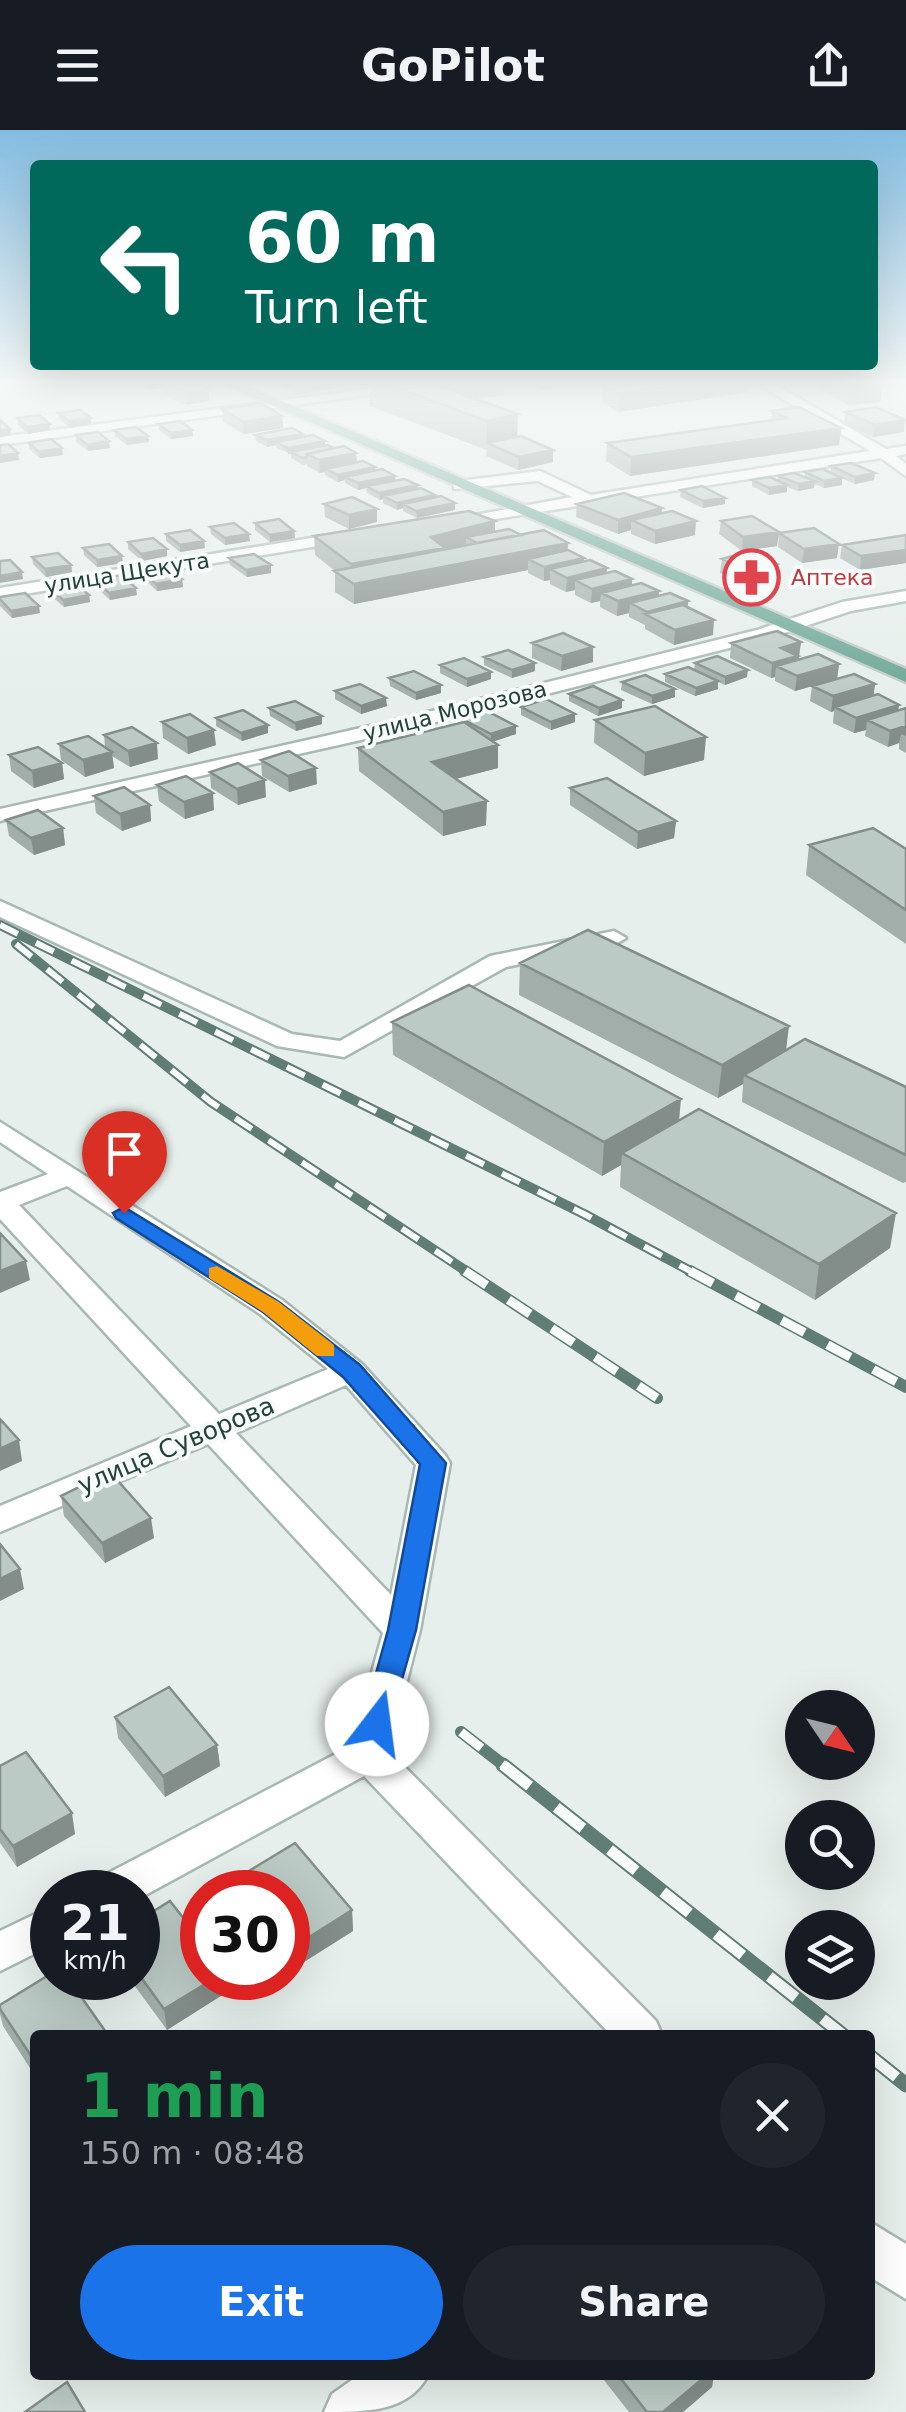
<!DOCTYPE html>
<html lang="en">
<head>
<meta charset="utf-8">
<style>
  body { margin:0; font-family:"DejaVu Sans",sans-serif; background:#20242c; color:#f1f3f6; height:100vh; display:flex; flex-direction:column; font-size:38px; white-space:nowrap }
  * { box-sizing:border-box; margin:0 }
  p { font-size:32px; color:#9ea1a6 }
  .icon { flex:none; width:55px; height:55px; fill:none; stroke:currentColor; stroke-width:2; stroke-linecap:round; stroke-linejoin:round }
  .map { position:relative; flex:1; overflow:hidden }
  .side { position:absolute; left:30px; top:1900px; width:845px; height:350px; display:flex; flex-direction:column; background:#171b24; border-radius:10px; box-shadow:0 10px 40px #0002 }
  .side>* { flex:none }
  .banner { position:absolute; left:30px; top:30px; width:848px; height:210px; border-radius:10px; box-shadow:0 10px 40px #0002; background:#00695c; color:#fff; overflow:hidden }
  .needle { width:65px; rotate:125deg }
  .tools { position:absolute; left:785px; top:1560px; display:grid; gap:20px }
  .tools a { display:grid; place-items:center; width:90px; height:90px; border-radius:50%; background:#171b24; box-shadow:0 10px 40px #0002; font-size:50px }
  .speed { position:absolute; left:30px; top:1740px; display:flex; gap:20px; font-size:50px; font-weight:700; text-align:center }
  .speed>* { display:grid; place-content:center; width:130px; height:130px; border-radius:50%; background:#171b24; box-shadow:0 10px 40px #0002; line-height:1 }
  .speed small { font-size:25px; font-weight:400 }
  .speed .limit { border:15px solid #d22; background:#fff; color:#111 }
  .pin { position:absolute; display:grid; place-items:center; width:85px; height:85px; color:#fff; margin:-102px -42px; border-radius:50% 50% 50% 0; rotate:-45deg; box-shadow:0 0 10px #0007 }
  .pin .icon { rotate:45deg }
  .me { position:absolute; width:110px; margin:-55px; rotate:15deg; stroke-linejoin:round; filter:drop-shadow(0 0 8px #0008) }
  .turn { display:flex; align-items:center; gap:35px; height:210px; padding:0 50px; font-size:45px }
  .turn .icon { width:130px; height:130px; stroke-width:2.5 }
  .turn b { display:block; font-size:70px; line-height:85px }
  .round { display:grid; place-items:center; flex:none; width:105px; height:105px; border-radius:52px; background:#20242c }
  .overview { display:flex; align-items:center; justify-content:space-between; height:170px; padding:0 50px }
  h1 { font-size:60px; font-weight:700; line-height:75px; color:#1e9e55 }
  .primary-button { display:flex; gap:20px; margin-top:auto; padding:20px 50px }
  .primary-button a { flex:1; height:115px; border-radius:60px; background:#1a73e8; color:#fff; font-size:40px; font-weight:700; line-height:115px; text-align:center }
  .primary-button a+a { background:#20242c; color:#f1f3f6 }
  header { display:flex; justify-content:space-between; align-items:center; height:130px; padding:0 50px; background:#171b24; font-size:45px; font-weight:700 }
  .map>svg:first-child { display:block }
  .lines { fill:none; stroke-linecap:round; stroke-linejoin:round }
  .minor-casing { stroke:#a8b8b2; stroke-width:5 }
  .major-casing { stroke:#c2cac8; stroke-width:5 }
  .minor { fill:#fff; fill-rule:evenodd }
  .major { fill:#6aa596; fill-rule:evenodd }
  .rail-far2-casing { stroke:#5f7d75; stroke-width:10 }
  .rail-far1-casing { stroke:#5f7d75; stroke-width:12 }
  .rail-casing { stroke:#5f7d75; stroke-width:15 }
  .rail-far2 { stroke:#f7fbf9; stroke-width:6; stroke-dasharray:20; stroke-linecap:butt }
  .rail-far1 { stroke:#f7fbf9; stroke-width:9; stroke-dasharray:26; stroke-linecap:butt }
  .rail { stroke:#f7fbf9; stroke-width:11; stroke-dasharray:34; stroke-linecap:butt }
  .wall { fill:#a1aea9 }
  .shaded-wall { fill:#838d89 }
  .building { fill:#bbcac4; stroke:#838d89; stroke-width:2.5 }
  .route { fill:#1a73e8; stroke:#114b97; stroke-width:2.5 }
  .slow { fill:#f59e0b }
  .labels { text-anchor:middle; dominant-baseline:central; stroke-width:8; stroke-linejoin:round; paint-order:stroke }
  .far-street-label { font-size:22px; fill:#24423a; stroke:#f7fbf9 }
  .far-health-label { font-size:22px; fill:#be3a42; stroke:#f7fbf9; text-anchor:start }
  .street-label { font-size:25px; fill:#24423a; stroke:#f7fbf9 }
</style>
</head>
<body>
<header><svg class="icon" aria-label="menu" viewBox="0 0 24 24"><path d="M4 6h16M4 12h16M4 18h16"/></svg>GoPilot<svg class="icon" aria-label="share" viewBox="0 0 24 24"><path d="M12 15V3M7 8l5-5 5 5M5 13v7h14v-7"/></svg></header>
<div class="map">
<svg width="906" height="2282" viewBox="0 0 906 2282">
  <rect width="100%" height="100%" fill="#e6efeb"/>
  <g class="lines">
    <defs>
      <path id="minor" d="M415,253H456L0,315V307Z
        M756,253H773L886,319L906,316V324L896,326L906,334V346L881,328L445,397L437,392L572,367L538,351L454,359V353L459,351L540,341L591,365L870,321Z
        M355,401L363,406L361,409L0,468V458Z
        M906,461V471L851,481L769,508L392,603L0,691V679L392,591L757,500L842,472Z
        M0,771L292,904L340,911L490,826L614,801L626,808L614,815L506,837L344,927L277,916L0,787Z
        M0,992L282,1170L362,1234L445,1325L450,1333L420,1500L389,1621L656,1891L662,1905H611L364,1646L138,1769V1762H91L97,1749L351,1616L383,1503L208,1314L0,1402V1376L191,1296L0,1089V1062L48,1044L0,1012ZM67,1056L260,1184L328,1239L219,1284L19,1075ZM346,1255L416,1335L391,1465L236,1303Z
        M52,1776V1815L0,1841V1801Z
        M870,2092L906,2114V2169L870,2147Z
        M359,2245H428C409,2282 366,2282 324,2282L332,2264Z"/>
      <path id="major" d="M221,253H240L906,539V552Z"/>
    </defs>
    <use href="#minor" class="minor-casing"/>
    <use href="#major" class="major-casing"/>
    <use href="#minor" class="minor"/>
    <use href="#major" class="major"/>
    <defs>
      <path id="rail-far2" d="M0,795L584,1084L694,1143
        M16,814L211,972L469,1143"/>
      <path id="rail-far1" d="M465,1141L657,1268
        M690,1141L906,1257
        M461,1602L506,1637"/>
      <path id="rail" d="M503,1635L843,1905
        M870,1926L906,1955"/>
    </defs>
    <use href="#rail-far2" class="rail-far2-casing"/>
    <use href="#rail-far1" class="rail-far1-casing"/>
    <use href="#rail" class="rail-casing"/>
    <use href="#rail-far2" class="rail-far2"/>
    <use href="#rail-far1" class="rail-far1"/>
    <use href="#rail" class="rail"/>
  </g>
  <path class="wall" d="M141,253H195L208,259L209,271L186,275L164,265L163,258L151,260L141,255Z
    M277,253H329L330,259L297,265Z
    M370,253H504V265L474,269L517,307L553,332L518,340L486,326L487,320L370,276Z
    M526,253H559V257L540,260Z
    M622,253H750L749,262L618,282L602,273V256Z
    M809,253H883L880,272L848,275Z
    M222,279L282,286L283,298L244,304L223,292Z
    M772,281L841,298L839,315L630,346L606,331L607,313L771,290Z
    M845,282L904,302L873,307L844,294Z
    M58,283L91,294L70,298L59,289Z
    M17,288L50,300L28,304L18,295Z
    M158,294L192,300L193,306L171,309L159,300Z
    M114,300L149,312L127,315L115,306Z
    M76,305L109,311L110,318L88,321L76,312Z
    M255,305L303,307L334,318L356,323L357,332L375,337V341L395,346V351L418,355V359L455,380L417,388L403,381V378L397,380L383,373V369L380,370L367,363L366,358L358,360L345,353V350L338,352L325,345V342L320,343L307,336V334L303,335L291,328V324L277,318L276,315L267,317L256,311Z
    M29,313L63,325L40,328L29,319Z
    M831,336L874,350L855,354L837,346L842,348V355L824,358L814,354V358L798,361L787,357V362L769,365L752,356V350L778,351V346L805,347V342L831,343Z
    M681,360L725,374L703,378L680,367Z
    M324,374L377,379V392L349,399L325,387Z
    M577,374L661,383L695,405L655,414L631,404V400L618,404L576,387Z
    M495,391V401L568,413L567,420L584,428V431L607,443L632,449V455L658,466L688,471V477L713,505L674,515L645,499V495L629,487V483L617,486L600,477V471L591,473L575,465V460L566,462L550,454V450L544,451L528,443V440L354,474L335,462V441L315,425L314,406Z
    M721,391L779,402L777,416L742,421L719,404Z
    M255,393L294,401L295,408L270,412L255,400Z
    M210,397L250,411L225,415L211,404Z
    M779,403L837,428L802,433L778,417Z
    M166,404L205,418L180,422L166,411Z
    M906,405V433L860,440L840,428L842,415Z
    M128,412L167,426L142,431L128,419Z
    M83,418L123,433L97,437L84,425Z
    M32,427L71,435L72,442L46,447L33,434Z
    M229,428L271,435V443L247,447L230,435Z
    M722,429L777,434L775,448L751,455L720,443Z
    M142,441L182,449L183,457L157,461L143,448Z
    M95,450L137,465L110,470L96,457Z
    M48,457L89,465L90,472L64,477L49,464Z
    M0,467L40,483L12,488L0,476Z
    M801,512L798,530L839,534L837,549L875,554L873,566L898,581L906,578V623L899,619V613L888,617L865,606L866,600L854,603L833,593L834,581L831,582L810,571L812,556L795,561L775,551V547L771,548L730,528L731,513Z
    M532,513L593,532L561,541L532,528Z
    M484,527L535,533V541L512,548L484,535Z
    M695,533L747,547L725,555L718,552V559L695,566L665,552V544L694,540Z
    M440,535L491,542V549L467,557L440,543Z
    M389,548L441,555V563L416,570L390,556Z
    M622,552L675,559V567L652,574L621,560Z
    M335,561L387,576L361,584L335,569Z
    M569,564L622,570V578L598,586L569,571Z
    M521,577L575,584V592L551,600L521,585Z
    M269,578L322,594L296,601L270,586Z
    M216,588L268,603L242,611L216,596Z
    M462,589L516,604L493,612L498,638L456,649L486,695L443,706L359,641L358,618L462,593Z
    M595,590L704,630L644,646L594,613Z
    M162,592L216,615L188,624L163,608Z
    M104,605L158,629L130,637L112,626L114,638L85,647L61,630L59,614L105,617Z
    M9,625L62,633L64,649L34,658L11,641Z
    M261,630L317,654L289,662L262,646Z
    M210,642L266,667L238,675L211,658Z
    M157,655L214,680L185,689L159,671Z
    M570,658L676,691L674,708L637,719L570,675Z
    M94,666L150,675L151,691L122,701L96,683Z
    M6,690L63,698L65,715L34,725L9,706Z
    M809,715L906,719V814L806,745Z
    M520,833L786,920L906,957V1052L903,1053L742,972L743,954L718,968L519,865Z
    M392,892L679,990L890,1118L815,1170L620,1057L621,1035L602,1046L393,925Z
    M61,1366L154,1408L105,1433L64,1386Z
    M115,1587L217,1615L220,1636L165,1667L118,1608Z
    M0,1636L75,1704L17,1737L0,1713Z
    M239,1747L352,1780L353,1801L296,1837L288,1826V1762H241Z
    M138,1791L202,1848H225L227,1862L167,1900L129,1848H138Z
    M0,1875L35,1905V1946L3,1896L0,1884Z
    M600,2245H714L712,2257L683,2282H629Z"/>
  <path class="shaded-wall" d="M163,253V258L151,260V254Z
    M297,253H329L330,259L297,265Z
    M416,253H504V265L437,273Z
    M559,253V257L540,260V254Z
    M695,253H750L749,262L618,282L619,264Z
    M850,253H883L880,272L848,275Z
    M208,259L209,271L186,275V263Z
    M518,284L517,312L487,313V291Z
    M282,286L283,298L244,304L243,292Z
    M91,288V294L70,298L69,291Z
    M905,290L904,302L873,307L875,295Z
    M50,294V300L28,304L27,297Z
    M841,298L839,315L630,346L631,327Z
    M10,299L11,305L0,307V301Z
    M192,300L193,306L171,309V303Z
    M303,304L304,310L276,312V315L267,317V310Z
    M148,306L149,312L127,315L126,309Z
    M109,311L110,318L88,321L87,315Z
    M325,311V317L290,322L291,324H288V318Z
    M62,318L63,325L40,328L39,322Z
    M553,320V332L518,340L519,327Z
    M18,323L19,330L0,333V326Z
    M356,323L357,335L325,339V342L320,343L319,330Z
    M375,337V344L345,347V350L338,352V345Z
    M875,343L874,350L855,354V347Z
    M395,346V352L366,356V358L358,360V353Z
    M842,348V355L824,358V351Z
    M815,351L814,358L798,361L799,354Z
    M418,355V362L383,366V369L380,370L379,363Z
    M787,355V362L769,365V358Z
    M435,365V372L403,374V378L397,380V373Z
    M725,368V374L703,378V371Z
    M455,373V380L417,388L416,381Z
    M662,378L661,391L631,390V400L618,404V390Z
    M377,379V392L349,399V385Z
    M495,391V411L466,407V418L568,413L567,432L584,428V442L550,439V450L544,451V437L528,429V440L354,474V454L373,450L351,454V434L431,407Z
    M696,391L695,405L655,414V401Z
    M294,401L295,408L270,412V405Z
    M779,402L777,416L742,421L743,407Z
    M249,404L250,411L225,415V408Z
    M204,411L205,418L180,422V415Z
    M839,414L837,428L802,433L804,419Z
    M167,419V426L142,431L141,424Z
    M906,420V433L860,440L861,426Z
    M122,426L123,433L97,437V430Z
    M777,434L775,448L751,455L753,441Z
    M71,435L72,442L46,447L45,439Z
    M271,435V443L247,447L246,440Z
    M607,438L606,452L575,450V460L566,462L567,448Z
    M22,442L23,449L0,453V446Z
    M182,449L183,457L157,461L156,454Z
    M632,449V463H601L600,471L591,473L592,459Z
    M136,458L137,465L110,470L109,463Z
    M659,461L658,475L630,473L629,483L617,486L618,471Z
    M89,465L90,472L64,477L63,470Z
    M688,471L687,486L647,485V482Z
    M39,476L40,483L12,488L11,481Z
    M714,490L713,505L674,515L675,500Z
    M801,512L797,541L776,536L775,547L771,548L772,533L781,518Z
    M593,517V532L561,541L562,526Z
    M535,533V541L512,548V540Z
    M839,534L837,549L795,561L797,546Z
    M748,540L747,547L725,555V547Z
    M491,542V549L467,557V549Z
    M718,551V559L695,566L696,558Z
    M875,554L873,570L835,577L834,581L831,582L833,566Z
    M441,555V563L416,570V563Z
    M675,559V567L652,574V566Z
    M386,568L387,576L361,584V576Z
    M622,570V578L598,586L599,578Z
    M899,575L897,591L867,590L866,600L854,603L856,588Z
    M575,584V592L551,600V592Z
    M322,586V594L296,601L295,593Z
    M268,595V603L242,611L241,603Z
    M516,596V604L491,612V604Z
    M906,596V606L901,604L899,613L888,617L890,601Z
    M214,600L216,615L188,624L187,608Z
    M706,607L704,630L644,646L645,623Z
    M157,613L158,629L130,637L128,621Z
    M498,615V638L432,655V632Z
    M112,622L114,638L85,647L83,630Z
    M62,633L64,649L34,658L32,641Z
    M316,638L317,654L289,662L288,646Z
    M265,650L266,667L238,675L237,659Z
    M213,663L214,680L185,689L184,672Z
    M487,671L486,695L443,706V682Z
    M150,675L151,691L122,701L120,684Z
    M676,691L674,708L637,719L638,702Z
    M63,698L65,715L34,725L31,708Z
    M789,896L785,929L744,945L743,954L718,968L722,935Z
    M681,969L678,1002L622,1023L621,1035L602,1046L604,1012Z
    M896,1083L890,1118L815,1170L819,1134Z
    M26,1131L30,1150L0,1163V1141Z
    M19,1310L22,1331L0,1341V1319Z
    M151,1388L154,1408L105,1433L102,1413Z
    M20,1439L24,1459L0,1471V1449Z
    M217,1615L220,1636L165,1667L163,1646Z
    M72,1683L75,1704L17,1737L13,1716Z
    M352,1780L353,1801L296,1837L295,1816Z
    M215,1848H225L227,1862L167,1900L164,1879Z
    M707,2245H714L712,2257L683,2282H663Z"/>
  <path class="building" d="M163,253H195L208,259L186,263Z
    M383,253H431L518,284L487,291Z
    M622,253H695L619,264L602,256Z
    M261,273L282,286L243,292L222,279Z
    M799,277L841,298L631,327L607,313L787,288L772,281Z
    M876,277L905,290L875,295L845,282Z
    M80,280L91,288L69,291L58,283Z
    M39,285L50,294L27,297L17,288Z
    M0,290L10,299L0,301Z
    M180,291L192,300L171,303L158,294Z
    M136,297L148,306L126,309L114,300Z
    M292,298L303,304L267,310L255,305Z
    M98,302L109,311L87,315L76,305Z
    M313,305L325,311L288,318L276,312Z
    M521,306L553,320L519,327L487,313Z
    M51,309L62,318L39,322L29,313Z
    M8,314L18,323L0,326V315Z
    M327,315L334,318L307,324V327L303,328L290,322Z
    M344,316L356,323L319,330L307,324Z
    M363,331L375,337L338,345L325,339Z
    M851,333L875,343L855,347L831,336Z
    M382,339L395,346L358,353L345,347Z
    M823,339L842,348L824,351L805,342Z
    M794,343L815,351L799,354L778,346Z
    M770,347L787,355L769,358L752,350Z
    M404,349L418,355L379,363L366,356Z
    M702,356L725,368L703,371L681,360Z
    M421,358L435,365L397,373L383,366Z
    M624,363L662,378L618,390L577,374Z
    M441,366L455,373L416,381L403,374Z
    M352,367L377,379L349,385L324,374Z
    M469,381L495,391L431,407L445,418L351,434L314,406Z
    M672,381L696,391L655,401L631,390Z
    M752,386L779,402L743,407L721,391Z
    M279,389L294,401L270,405L255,393Z
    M234,393L249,404L225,408L210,397Z
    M814,398L839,414L804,419L779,403Z
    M509,399L521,405L477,413L466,407Z
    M190,400L204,411L180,415L166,404Z
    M544,400L568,413L354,454L334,441Z
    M906,405V420L861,426L842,415Z
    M153,408L167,419L141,424L128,412Z
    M109,414L122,426L97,430L83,418Z
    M568,420L584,428L544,437L528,429Z
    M746,422L777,434L753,441L722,429Z
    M58,423L71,435L45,439L32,427Z
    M254,424L271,435L246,440L229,428Z
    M10,430L22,442L0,446V431Z
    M590,430L607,438L567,448L550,439Z
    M168,437L182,449L156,454L142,441Z
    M615,441L632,449L592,459L575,450Z
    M121,445L136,458L109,463L95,450Z
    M74,452L89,465L63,470L48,457Z
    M641,453L659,461L618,471L601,463Z
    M25,463L39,476L11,481L0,469V467Z
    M670,463L688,471L647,482L630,473Z
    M683,475L714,490L675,500L645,484Z
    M777,501L801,512L781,518L798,526L772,533L731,513Z
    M563,503L593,517L562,526L532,513Z
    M508,520L535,533L512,540L484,527Z
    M818,524L839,534L797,546L776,536Z
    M717,526L748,540L725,547L695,533Z
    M464,528L491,542L467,549L440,535Z
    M688,537L718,551L696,558L665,544Z
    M414,541L441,555L416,563L389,548Z
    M854,544L875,554L833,566L812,556Z
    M645,545L675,559L652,566L622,552Z
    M360,554L386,568L361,576L335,561Z
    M593,556L622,570L599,578L569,564Z
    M878,564L899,575L856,588L835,577Z
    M546,569L575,584L551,592L521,577Z
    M295,571L322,586L295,593L269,578Z
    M655,576L706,607L645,623L595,590Z
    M906,578V596L890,601L867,590Z
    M243,580L268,595L241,603L216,588Z
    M487,581L516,596L491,604L462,589Z
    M190,584L214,600L187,608L162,592Z
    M464,592L498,615L432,632L487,671L443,682L358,618Z
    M132,597L157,613L128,621L104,605Z
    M88,606L112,622L83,630L59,614Z
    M38,617L62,633L32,641L9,625Z
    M289,621L316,638L288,646L261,630Z
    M238,633L265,650L237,659L210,642Z
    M186,646L213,663L184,672L157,655Z
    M607,648L676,691L638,702L570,658Z
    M124,657L150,675L120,684L94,666Z
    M38,680L63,698L31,708L6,690Z
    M873,698L906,719V780L809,715Z
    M588,800L789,896L722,935L520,833Z
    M469,855L681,969L604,1012L392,892Z
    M805,909L906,957V1025L744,945Z
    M699,979L896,1083L819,1134L622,1023Z
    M0,1103L26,1131L0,1141Z
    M0,1289L19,1310L0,1319Z
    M110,1342L151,1388L102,1413L61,1366Z
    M0,1414L20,1439L0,1449Z
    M169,1557L217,1615L163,1646L115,1587Z
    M26,1622L72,1683L13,1716L0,1699V1636Z
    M295,1713L352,1780L295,1816L288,1807V1762H252L239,1747Z
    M170,1771L202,1812V1848H215L164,1879L138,1843V1791Z
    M52,1843V1848H68L108,1905H35V1932L0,1879V1875Z
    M618,2245H707L663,2282H647Z
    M67,2252L85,2282H25Z"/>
  <linearGradient id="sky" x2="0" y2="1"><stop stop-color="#84bce0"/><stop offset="0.44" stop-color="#f4f8f6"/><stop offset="1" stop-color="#f4f8f6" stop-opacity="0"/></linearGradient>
  <rect width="906" height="573" fill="url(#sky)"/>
  <path class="route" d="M124,1077L279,1172L360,1235L446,1333L416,1500L387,1602H366L362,1594L388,1500L420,1334L343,1247L316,1225L263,1182L116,1088L113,1083Z"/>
  <path class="slow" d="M217,1136L279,1172L334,1215V1226H317L263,1182L209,1148V1138Z"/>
  <defs>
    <symbol id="pharmacy-ring" viewBox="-11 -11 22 22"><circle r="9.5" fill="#f7fbf9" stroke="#e0444e" stroke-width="1.5"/><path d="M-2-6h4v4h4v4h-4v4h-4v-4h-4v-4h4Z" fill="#e0444e"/></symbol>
  </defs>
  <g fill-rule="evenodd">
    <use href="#pharmacy-ring" x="720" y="416" width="63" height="63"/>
  </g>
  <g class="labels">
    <g class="far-street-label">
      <text transform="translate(127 443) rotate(-9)">улица Щекута</text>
      <text transform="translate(455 581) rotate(-14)">улица Морозова</text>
    </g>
    <g class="far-health-label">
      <text x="791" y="447">Аптека</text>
    </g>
    <g class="street-label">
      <text transform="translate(176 1315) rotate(-23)">улица Суворова</text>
    </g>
  </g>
</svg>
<div class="tools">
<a><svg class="needle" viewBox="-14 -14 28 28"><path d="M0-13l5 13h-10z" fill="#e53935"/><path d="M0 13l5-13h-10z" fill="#9ea1a6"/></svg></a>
<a><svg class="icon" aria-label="search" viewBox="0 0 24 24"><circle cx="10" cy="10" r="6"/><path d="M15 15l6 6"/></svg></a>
<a><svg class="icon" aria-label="layers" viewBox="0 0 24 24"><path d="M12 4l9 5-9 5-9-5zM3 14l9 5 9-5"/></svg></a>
</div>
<div class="speed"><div>21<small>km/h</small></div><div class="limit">30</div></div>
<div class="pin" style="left:124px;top:1083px;background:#d93025"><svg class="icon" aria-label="arrive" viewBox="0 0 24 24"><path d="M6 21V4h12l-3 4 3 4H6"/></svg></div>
<svg class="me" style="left:377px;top:1594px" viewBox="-20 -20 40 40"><circle r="19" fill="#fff"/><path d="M0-13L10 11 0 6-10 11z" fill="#1a73e8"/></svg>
<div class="banner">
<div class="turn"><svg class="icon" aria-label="left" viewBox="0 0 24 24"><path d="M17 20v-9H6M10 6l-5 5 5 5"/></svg><div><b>60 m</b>Turn left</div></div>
</div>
<section class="side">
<div class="overview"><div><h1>1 min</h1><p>150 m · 08:48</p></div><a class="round"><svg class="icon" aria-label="close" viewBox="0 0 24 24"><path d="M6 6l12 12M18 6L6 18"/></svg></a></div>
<div class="primary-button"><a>Exit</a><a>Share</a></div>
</section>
</div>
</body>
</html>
